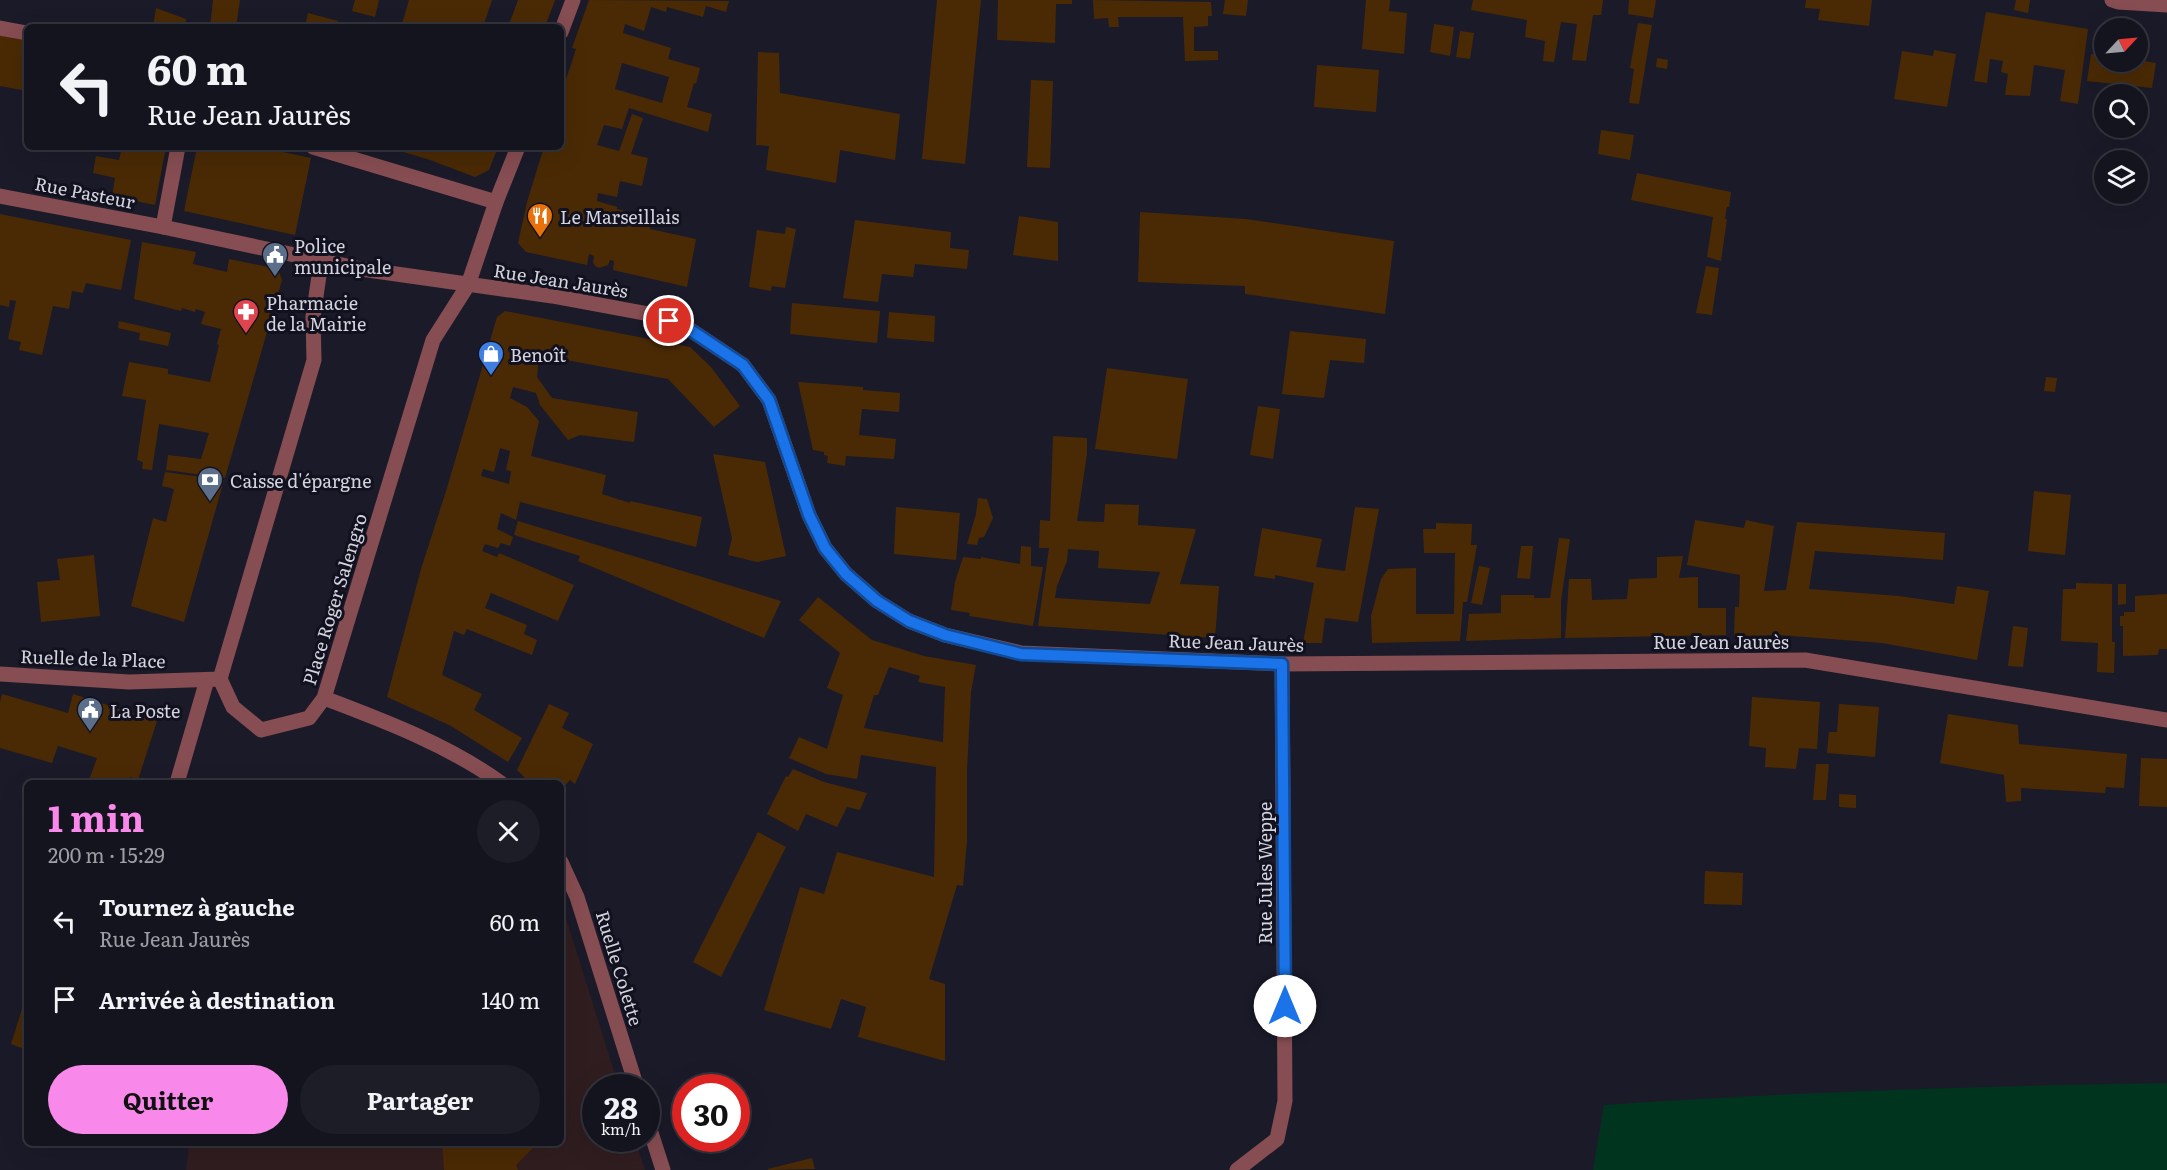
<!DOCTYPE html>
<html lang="fr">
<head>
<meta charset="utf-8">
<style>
  body { margin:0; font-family:Literata,serif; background:#1d1d28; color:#f1f3f6; height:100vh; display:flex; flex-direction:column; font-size:22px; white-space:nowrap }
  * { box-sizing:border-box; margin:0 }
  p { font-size:20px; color:#9d9ea4 }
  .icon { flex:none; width:33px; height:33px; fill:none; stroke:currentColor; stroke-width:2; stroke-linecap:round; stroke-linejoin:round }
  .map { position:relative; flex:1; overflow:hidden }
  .panel { position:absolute; left:24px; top:780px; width:540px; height:366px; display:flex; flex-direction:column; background:#14141f; border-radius:9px; box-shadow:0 6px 24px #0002,0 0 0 2px #33333d }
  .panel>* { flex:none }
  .top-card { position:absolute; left:24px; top:24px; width:540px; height:126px; border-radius:9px; box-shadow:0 6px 24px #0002,0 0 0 2px #33333d; background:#14141f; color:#f1f3f6; overflow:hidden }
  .needle { width:39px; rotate:64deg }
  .tools { position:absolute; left:2094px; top:18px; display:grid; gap:12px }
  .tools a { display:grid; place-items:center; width:54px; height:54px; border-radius:50%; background:#14141f; box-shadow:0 6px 24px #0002,0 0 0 2px #33333d; font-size:30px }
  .speed { position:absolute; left:582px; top:1074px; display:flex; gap:12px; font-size:30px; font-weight:700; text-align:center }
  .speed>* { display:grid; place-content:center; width:78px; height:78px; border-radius:50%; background:#14141f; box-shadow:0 6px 24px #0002,0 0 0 2px #33333d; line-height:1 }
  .speed small { font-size:15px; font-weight:400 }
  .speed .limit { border:9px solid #d22; background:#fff; color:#111 }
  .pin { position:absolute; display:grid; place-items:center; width:51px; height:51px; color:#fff; margin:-26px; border:3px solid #fff; border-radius:50%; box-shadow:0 2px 6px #0007 }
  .me { position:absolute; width:66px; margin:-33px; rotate:0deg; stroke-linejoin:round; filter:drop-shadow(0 0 4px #0008) }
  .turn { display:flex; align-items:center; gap:21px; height:126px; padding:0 24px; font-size:27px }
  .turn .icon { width:78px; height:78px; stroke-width:2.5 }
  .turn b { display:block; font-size:42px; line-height:51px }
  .round { display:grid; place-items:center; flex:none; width:63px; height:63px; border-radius:32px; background:#1d1d28 }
  .summary { display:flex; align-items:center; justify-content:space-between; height:102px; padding:0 24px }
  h1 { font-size:36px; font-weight:700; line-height:45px; color:#f888ea }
  .action { display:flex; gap:12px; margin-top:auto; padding:12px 24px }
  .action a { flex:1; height:69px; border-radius:36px; background:#f888ea; color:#111; font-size:24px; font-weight:700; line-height:69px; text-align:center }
  .action a+a { background:#1d1d28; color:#f1f3f6 }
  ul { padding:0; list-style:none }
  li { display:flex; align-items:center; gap:18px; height:78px; padding:0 24px }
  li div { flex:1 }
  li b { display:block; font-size:22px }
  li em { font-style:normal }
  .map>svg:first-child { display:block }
  .education { fill:#301d20 }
  .green { fill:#00341e }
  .building { fill:#4a2a05; fill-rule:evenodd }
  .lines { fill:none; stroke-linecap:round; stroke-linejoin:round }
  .service { stroke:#864d52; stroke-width:15 }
  .minor { stroke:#864d52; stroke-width:15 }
  .tertiary { stroke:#864d52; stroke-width:15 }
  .route-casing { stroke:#114b97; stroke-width:15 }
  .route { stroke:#1a73e8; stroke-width:10 }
  .labels { text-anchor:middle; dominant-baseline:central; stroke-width:6; stroke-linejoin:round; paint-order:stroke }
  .street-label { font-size:18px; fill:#d4d4de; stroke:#12111f }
  .poi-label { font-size:18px; fill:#d4d4de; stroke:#12111f; text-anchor:start }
</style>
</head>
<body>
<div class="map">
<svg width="2167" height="1170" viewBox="0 0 2167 1170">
  <rect width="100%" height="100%" fill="#1b1a29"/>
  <path class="education" d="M561,902L619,1087L596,1088V1138L635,1139L645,1170H186L189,1143H561Z"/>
  <path class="green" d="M2167,1083V1170H1593L1604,1105C1792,1092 1979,1086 2167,1083Z"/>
  <path class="building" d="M213,0H240L236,27H210Z
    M355,0H379L375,17L352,11Z
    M409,0H492L483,27H390L391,22L402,24Z
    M518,0H555L545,27H508Z
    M589,0L729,1L726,12L706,6L703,17L667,7L666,12L651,7L644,31L625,24L623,33L671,48L668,59L700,68L696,84L694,83L687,107L712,114L708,132L629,108L622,129L604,125L597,145L619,151L632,114L643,118L631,154L648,158L642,186L620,181L617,197L598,193L597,201L617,207V209L652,217L650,229L696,239L687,287L613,270L614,261L610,260L608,265L599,268L595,266L593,262L594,256L589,254L587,265L526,252L518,243L527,202L544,147H561V95L576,49L572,48ZM622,63L669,77L662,103L615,89Z
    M937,0H981L965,164L922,159Z
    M998,0H1072V4H1056L1055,43L997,40Z
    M1093,0L1211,2L1212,16H1208V26L1194,27V51H1218V60L1185,61L1183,17H1118L1119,27H1109L1108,18L1094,19Z
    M1225,0H1248L1246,16L1223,14Z
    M1366,0H1390L1389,11L1407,13L1404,54L1362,49Z
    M1473,0H1603L1601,15H1593L1586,61L1572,60L1577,24L1561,22L1554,62L1543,61L1545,41L1525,37L1527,20L1471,10Z
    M1629,0H1656L1653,18L1628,14Z
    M1806,0H1872L1869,26L1818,20L1820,9L1805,8Z
    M2016,0H2030L2028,13L2014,10Z
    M156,8L186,19L185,27H153Z
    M1986,12L2088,29L2078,104L2060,101L2065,70L2034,65L2030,96L2005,95L2008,74L2001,72L2003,61L1990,59L1987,83L1974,81Z
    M308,13L338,21L337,27H305Z
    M1638,23L1652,25L1639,104L1629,103L1634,69L1630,68Z
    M1434,24L1454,27L1450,56L1430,52Z
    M1460,31L1474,33L1470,59L1456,57Z
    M0,32L27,37V91L0,86Z
    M1934,50L1956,54L1947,107L1894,99L1902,51L1933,56Z
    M758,52L779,53L780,93L900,114L895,160L840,150L836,183L766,170L769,146L756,145Z
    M2091,54L2104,55V62L2138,60L2156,63L2152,88L2087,81Z
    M1657,58L1668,60L1667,69L1656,67Z
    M1317,65L1379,70L1376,112L1314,107Z
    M1031,80L1053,81L1050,168L1027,167Z
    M1601,130L1634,135L1630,160L1598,154Z
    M122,147H166L155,205L112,196L115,178L93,173L96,156L119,160Z
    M197,147H259L311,158L295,235L184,211Z
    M387,147H498L489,170L475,177L430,160Z
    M1637,173L1731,192L1729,207H1727L1725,219H1727L1721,261L1707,257L1713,217L1631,200Z
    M1140,212L1246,219L1394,241L1385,314L1245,294V286L1138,282Z
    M0,214L131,240L121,290L86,283L83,293L72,291L69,309L53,306L42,355L19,350L21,342L8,339L16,301L10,300L9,307L0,305Z
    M1019,216L1058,222V261L1013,255Z
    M855,220L951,232L950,248L969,250L967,269L915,264L913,277L882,274L878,302L843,298Z
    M786,227L796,229L785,288L772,286L771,291L749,287L757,230L785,234Z
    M142,242L196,252L193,264L227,272L229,259L278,269L282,280L225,478L166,470L168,455L201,459L209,433L159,424L152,470L142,469L143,462L137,460L146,400L122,396L129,362L168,369V374L210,382L219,345L217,344L221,329L201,324L205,312L196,309L195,312L182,308L181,311L134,299Z
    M1706,266L1719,268L1712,315L1696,313Z
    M792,303L880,311L877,343L790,334Z
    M505,311L690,347L711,367L740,406L714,427L668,379L539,355L537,377L552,398L638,412L634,442L580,435L568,440L540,405L536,393L513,387L510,398L527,407L539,421L531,456L606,475L602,494L630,503V501L702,517L696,547L520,502L516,520L501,513L497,529L513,537L510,546L501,543L498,548L485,544L482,551L497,557L499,553L574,585L558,621L491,593L485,608L527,625L524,634L537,640L532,655L467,629L464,635L454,631L442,675L482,694L474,710L522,738L508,762L451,726L387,697L421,569L447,488L497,317ZM500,448L510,451L506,470L511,471L509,484L481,476L483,469L494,472Z
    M889,312L935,316L934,342L887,338Z
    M119,321L171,333L168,346L139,340L140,333L118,328Z
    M1290,331L1366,339L1364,363L1330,360L1324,398L1282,394Z
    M1107,368L1188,379L1177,459L1095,449Z
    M2046,377L2057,378L2055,392L2044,391Z
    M798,382L863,387V390L900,393L899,412L862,409L859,435L896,439L894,459L846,456L845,466L827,463L828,456L824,455V452L813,450Z
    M1258,406L1280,409L1273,459L1250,455Z
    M1053,436L1087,438V454L1077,521L1104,522L1105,504L1139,505L1138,525L1196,529L1180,584L1219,586L1215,638L1038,626L1049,548H1039L1040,520L1050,521ZM1068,549L1099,551L1098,568L1160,572L1150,604L1055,598L1057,586L1067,561Z
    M713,454L765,462L786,556L757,562L728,555L732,538Z
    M165,472L224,480L184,622L131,606L153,518L166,522L174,489L162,486Z
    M2034,491L2071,495L2065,555L2028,551Z
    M978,498L987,499L993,518L984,537L979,538L977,545L967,544L976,514Z
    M896,507L960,513L956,560L894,554Z
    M1355,507L1379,509L1358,622L1325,618L1322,643H1303L1314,583L1275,575V579L1254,576L1262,528L1322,539L1316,567L1345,571Z
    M1695,520L1744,528L1746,520L1774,526L1764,591L1786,590L1797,522L1945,533L1943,560L1815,551L1809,589L1899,596L1954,604L1957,586L1989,591L1977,660L1882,643L1780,635L1734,636L1735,607H1739L1740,575L1687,565Z
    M518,521L584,541L781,601L764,638L578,561L580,556L514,535Z
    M1436,523L1472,524L1471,545H1477L1467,602H1463L1460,641L1372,643L1371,616L1381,579L1388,569L1416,568V614H1454L1455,553H1424L1423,529H1436Z
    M1559,538L1570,539L1561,601V638L1466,641L1469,614L1501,613V595H1534V598H1550Z
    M1021,546L1031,547V566L1043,567L1033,626L969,616L970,613L951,610L955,582L963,557L981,559V557L1020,564Z
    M1521,546H1533L1530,579L1517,578Z
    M94,555L100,616L41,622L37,582L60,580L57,559Z
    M1683,556L1679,578L1698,577V608H1726V635L1565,638L1569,579H1591L1592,600L1627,599L1629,579L1657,578V557Z
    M1479,566L1490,568L1482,605L1471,603Z
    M2076,583L2112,584V642H2115L2114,673L2097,672L2098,643L2061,641L2063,589H2076Z
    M2118,584H2126V604L2118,605Z
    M2167,594V649H2159L2158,655L2123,656V626H2120V616H2124V612H2135V596Z
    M818,597L872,640L924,656L976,665L971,692L967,771V841L963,886L957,885L929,979L945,984V1061L858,1037L866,1007L841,999L831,1029L764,1010L800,887L824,894L837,852L934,877L936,767L861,755L857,779L826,774L789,758L799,737L827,749L843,695L827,688L840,653L799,620ZM889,667L920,676L918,682L945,687L943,742L864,728L874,695H878Z
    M2013,626L2028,628L2023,667L2008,666Z
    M2,694L68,713L73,694L157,721L138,780L130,777L129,783H88L97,758L58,746L52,763L0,748V702Z
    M1752,697L1820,702L1817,749L1799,748L1796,769L1765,767L1766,748L1749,746Z
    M549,704L569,713L562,728L593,744L575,784L570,780L561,790V783H530L517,770Z
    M1839,704L1879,707L1875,757L1827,753L1829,732H1837Z
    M1948,714L2018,725L2019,744L2127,754L2124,788L2106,787L2105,793L2021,788V801L2006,802L2004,775L1940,763Z
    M2141,758L2167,759V807L2139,806Z
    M1816,764H1829L1826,800H1813Z
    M793,769L824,782L867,793L860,810L847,807L837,827L806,814L798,831L767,814L786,776L788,777Z
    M1839,794L1856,795V808L1839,807Z
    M758,832L786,847L721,977L693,962Z
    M1705,871L1743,873L1742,905L1704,904Z
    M27,993V1050L11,1044Z
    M442,1143H538L516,1165L518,1170H444Z
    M812,1158L815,1169L768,1170V1169Z"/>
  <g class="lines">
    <path class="service" d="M0,28L27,33
      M177,783L207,680"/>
    <path class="minor" d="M2112,0L2118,2L2167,5
      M313,147L496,202
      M163,227L178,147
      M321,262L313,317L314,360L220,679L233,707L261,730L309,718L324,698L433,340L468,285
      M0,674L129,682L220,679
      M324,698C385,721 448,745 501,783
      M561,862L577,897L637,1088
      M646,1117L663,1170
      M1237,1170L1277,1139L1285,1101L1282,664"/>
    <path class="tertiary" d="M561,32L573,0
      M0,196L163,227L361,269L552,296L649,314L689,329L743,365L769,400L809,515L825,548L846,574L877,601L909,621L945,635L1021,653L1282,664L1805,660L2167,720
      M468,285L496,202L518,147"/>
  </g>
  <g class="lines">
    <defs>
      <path id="route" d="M669,321L689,329L743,365L769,400L809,515L825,548L846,574L877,601L909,621L945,635L1021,654L1282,664L1285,1006"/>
    </defs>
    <use href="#route" class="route-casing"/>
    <use href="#route" class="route"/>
  </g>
  <defs>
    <symbol id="restaurant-pin" viewBox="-11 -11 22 30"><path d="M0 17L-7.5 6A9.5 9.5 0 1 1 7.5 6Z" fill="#e8710a" stroke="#12111f"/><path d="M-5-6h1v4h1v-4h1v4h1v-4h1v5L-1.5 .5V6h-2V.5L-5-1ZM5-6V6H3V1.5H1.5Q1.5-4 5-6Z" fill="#fff"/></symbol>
    <symbol id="civic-pin" viewBox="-11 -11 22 30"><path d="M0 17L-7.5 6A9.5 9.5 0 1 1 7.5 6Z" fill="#5c6f8a" stroke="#12111f"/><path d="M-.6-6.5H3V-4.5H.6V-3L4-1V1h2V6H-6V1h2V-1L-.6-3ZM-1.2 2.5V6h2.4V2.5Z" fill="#fff"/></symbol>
    <symbol id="pharmacy-pin" viewBox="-11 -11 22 30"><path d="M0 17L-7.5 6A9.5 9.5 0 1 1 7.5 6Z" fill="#e0444e" stroke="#12111f"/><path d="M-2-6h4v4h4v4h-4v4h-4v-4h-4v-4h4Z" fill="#fff"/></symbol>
    <symbol id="shop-pin" viewBox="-11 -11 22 30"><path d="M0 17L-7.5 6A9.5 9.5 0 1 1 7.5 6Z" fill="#3f7fe0" stroke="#12111f"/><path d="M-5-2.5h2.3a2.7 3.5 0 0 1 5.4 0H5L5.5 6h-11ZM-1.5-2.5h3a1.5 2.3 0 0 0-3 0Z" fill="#fff"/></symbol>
    <symbol id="bank-pin" viewBox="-11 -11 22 30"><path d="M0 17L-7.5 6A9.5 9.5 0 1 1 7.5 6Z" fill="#5c6f8a" stroke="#12111f"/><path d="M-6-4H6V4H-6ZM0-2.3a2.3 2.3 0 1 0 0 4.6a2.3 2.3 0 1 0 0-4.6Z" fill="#fff"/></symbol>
  </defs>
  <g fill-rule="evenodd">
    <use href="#restaurant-pin" x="525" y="201" width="30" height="40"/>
    <use href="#civic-pin" x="260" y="240" width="30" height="40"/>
    <use href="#pharmacy-pin" x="231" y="297" width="30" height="40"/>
    <use href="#shop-pin" x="476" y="339" width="30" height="40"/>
    <use href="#bank-pin" x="195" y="465" width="30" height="40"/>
    <use href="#civic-pin" x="75" y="695" width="30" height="40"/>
  </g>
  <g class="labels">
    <g class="street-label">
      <text transform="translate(85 192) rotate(11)">Rue Pasteur</text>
      <text transform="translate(561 280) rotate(9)">Rue Jean Jaurès</text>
      <text transform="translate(334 599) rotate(-73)">Place Roger Salengro</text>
      <text x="1721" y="641">Rue Jean Jaurès</text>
      <text transform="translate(1236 642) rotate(2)">Rue Jean Jaurès</text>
      <text transform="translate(93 658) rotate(2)">Ruelle de la Place</text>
      <text transform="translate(1264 873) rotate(-90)">Rue Jules Weppe</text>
      <text transform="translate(620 968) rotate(73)">Ruelle Colette</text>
    </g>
    <g class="poi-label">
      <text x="560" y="216">Le Marseillais</text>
      <text x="294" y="245">Police<tspan x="294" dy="21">municipale</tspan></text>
      <text x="266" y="302">Pharmacie<tspan x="266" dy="21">de la Mairie</tspan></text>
      <text x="510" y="354">Benoît</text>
      <text x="230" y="480">Caisse d'épargne</text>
      <text x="110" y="710">La Poste</text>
    </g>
  </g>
</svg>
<div class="tools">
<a><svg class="needle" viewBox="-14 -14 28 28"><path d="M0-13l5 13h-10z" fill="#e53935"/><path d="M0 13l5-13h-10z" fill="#9d9ea4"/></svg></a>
<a><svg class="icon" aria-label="search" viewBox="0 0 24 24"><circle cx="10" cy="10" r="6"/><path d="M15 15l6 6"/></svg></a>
<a><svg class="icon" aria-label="layers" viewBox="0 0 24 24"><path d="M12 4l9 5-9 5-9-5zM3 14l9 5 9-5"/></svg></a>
</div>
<div class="speed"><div>28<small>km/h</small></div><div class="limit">30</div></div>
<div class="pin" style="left:669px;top:321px;background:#d93025"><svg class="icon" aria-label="arrive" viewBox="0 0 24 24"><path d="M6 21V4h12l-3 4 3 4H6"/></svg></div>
<svg class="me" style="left:1285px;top:1006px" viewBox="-20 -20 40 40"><circle r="19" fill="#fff"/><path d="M0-13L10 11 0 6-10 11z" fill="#1a73e8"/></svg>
<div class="top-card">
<div class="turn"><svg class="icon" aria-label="left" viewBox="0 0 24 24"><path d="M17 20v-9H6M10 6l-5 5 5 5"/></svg><div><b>60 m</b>Rue Jean Jaurès</div></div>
</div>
<section class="panel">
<div class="summary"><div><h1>1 min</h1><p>200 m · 15:29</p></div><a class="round"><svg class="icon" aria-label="close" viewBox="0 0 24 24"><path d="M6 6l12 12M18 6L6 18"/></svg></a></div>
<ul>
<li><svg class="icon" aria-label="left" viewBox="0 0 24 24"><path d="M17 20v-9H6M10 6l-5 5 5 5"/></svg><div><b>Tournez à gauche</b><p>Rue Jean Jaurès</p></div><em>60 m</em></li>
<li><svg class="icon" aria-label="arrive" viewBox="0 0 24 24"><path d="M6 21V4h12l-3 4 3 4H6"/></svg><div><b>Arrivée à destination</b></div><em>140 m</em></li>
</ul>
<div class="action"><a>Quitter</a><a>Partager</a></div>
</section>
</div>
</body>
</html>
